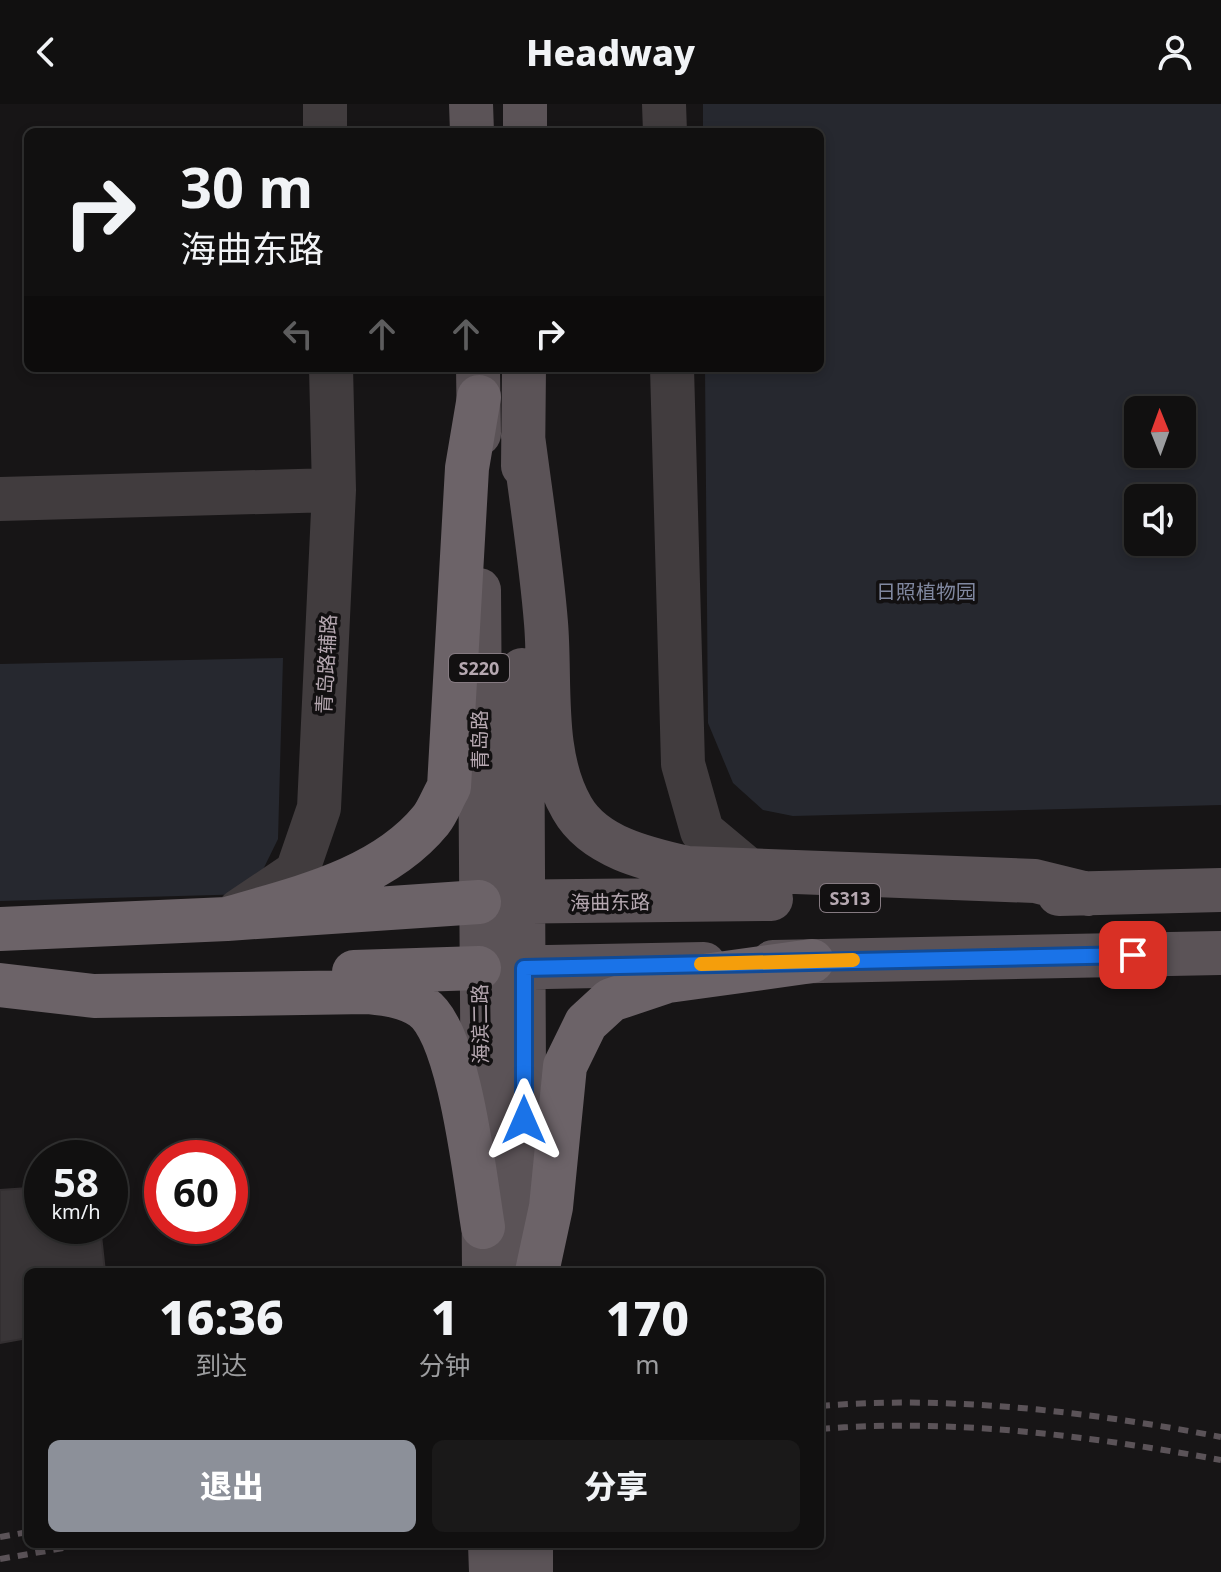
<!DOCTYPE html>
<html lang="zh">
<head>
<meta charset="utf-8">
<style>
  body { margin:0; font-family:"Noto Sans","Noto Sans SC",sans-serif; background:#1a1919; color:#f1f3f6; height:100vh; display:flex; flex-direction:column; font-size:30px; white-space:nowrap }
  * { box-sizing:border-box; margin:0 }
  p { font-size:26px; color:#9c9d9f }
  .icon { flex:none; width:44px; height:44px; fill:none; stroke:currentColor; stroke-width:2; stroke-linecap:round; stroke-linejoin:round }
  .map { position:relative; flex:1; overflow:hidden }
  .sheet { position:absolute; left:24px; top:1164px; width:800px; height:280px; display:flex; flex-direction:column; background:#111010; border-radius:12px; box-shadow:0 4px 12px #0003,0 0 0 2px #303030 }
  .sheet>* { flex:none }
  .top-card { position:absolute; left:24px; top:24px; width:800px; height:244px; border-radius:12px; box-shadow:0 4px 12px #0003,0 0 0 2px #303030; background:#111010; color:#f1f3f6; overflow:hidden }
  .needle { width:52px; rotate:359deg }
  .fabs { position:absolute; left:1124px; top:292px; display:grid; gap:16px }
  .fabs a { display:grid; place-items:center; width:72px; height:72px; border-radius:12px; background:#111010; box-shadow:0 4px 12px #0003,0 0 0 2px #303030; font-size:40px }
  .speed { position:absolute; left:24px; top:1036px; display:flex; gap:16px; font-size:40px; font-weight:700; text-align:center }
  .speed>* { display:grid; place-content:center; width:104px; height:104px; border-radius:50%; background:#111010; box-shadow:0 4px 12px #0003,0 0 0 2px #303030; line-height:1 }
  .speed small { font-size:20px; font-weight:400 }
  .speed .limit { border:12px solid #d22; background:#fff; color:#111 }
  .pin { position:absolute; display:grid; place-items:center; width:68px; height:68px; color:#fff; margin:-34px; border-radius:16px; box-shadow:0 4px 12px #0006 }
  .me { position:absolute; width:88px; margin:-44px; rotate:0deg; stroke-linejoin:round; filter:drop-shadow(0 0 6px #0008) }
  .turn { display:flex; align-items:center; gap:28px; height:168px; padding:0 24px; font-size:36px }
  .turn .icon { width:104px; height:104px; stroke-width:2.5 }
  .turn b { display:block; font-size:56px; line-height:68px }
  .lanes { display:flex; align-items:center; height:76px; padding:0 24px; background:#0003; justify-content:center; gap:40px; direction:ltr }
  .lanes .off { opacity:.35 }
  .eta { display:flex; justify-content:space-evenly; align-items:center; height:136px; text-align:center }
  .eta b { font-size:48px; font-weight:800; line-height:56px }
  .cta { display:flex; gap:16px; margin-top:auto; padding:16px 24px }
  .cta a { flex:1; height:92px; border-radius:12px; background:#8c9099; color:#fff; font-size:32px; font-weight:800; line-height:92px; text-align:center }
  .cta a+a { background:#1a1919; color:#f1f3f6 }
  header { display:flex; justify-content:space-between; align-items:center; height:104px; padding:0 24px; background:#111010; font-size:36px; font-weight:800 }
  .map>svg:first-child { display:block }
  .green { fill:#26282f; fill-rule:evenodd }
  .building { fill:#393537; stroke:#332f31; stroke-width:2 }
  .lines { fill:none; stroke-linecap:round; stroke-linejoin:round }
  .minor { stroke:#413c3e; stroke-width:44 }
  .major { stroke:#5b5357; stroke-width:44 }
  .highway { stroke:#6c6368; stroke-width:44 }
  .rail { stroke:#5b5358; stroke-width:6; stroke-dasharray:10 8; stroke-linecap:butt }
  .route-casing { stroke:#114b97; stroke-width:20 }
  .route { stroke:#1a73e8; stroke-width:14 }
  .slow { stroke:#f59e0b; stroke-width:14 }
  .labels { text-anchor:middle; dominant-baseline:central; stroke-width:7; stroke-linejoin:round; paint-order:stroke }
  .shield { fill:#121011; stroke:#857a81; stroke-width:2 }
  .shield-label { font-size:18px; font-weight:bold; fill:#b6a8b1 }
  .park-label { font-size:20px; fill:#8088a0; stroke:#121011 }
  .street-label { font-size:20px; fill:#b6a8b1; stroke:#121011 }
</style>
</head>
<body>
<header><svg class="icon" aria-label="back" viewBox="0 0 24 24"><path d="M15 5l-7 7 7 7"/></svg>Headway<svg class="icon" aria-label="person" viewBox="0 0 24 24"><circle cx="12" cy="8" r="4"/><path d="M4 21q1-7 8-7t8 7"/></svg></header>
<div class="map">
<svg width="1221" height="1468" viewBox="0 0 1221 1468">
  <rect width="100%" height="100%" fill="#171516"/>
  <path class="green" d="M703,0H1221V701L793,712L763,706L733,679L708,619L705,264H820V28H703ZM1138,306H1182V350H1138ZM1138,394H1182V438H1138Z
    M283,554L278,735L251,790L0,797V560Z"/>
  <path class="building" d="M42,1083V1122H100L105,1168H28V1234L0,1239V1086Z"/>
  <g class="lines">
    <path class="minor" d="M325,0V28
      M664,0L665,28
      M672,264L683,660L702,727L751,768
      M0,395L334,386
      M239,807L297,768L319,704L334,386L331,264"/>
    <path class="major" d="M471,0L472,28
      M525,28V0
      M478,264L479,330
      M523,332C531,394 541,457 546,519C551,578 541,651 572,704C594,743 647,755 687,764L1035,777L1088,790
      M523,362L524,264
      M479,486L484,1168
      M522,566L525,1168
      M1059,790L1221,786
      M492,798L771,795
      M773,858L1221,849
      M493,864L704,860
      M490,1440L491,1468
      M531,1440V1468"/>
    <path class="highway" d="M227,815C298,794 382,776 431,716C438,707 443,693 449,683L467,364L479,293
      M0,825L227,815L479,798
      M354,868L479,864
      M0,881L94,892L368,888C386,890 406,892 422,903C460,928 475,1076 483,1123
      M537,1168L551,1103L565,962L586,919L611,896L668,877L812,857"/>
    <path class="rail" d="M820,1302C952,1291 1091,1308 1221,1333
      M820,1325C954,1314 1090,1332 1221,1356
      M0,1433L28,1428
      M0,1455L87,1440"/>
  </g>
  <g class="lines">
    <defs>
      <path id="route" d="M524,1016V864L1133,851"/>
    </defs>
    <use href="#route" class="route-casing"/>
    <use href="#route" class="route"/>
    <path class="slow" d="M701,860L853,856"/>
  </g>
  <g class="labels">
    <g class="shield">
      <rect x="449" y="550" width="60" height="28" rx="6"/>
      <rect x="820" y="780" width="60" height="28" rx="6"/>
    </g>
    <g class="shield-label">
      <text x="479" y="564">S220</text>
      <text x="850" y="794">S313</text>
    </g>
    <g class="park-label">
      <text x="926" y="487">日照植物园</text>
    </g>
    <g class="street-label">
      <text transform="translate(326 560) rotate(-87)">青岛路辅路</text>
      <text transform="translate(479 636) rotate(-90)">青岛路</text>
      <text transform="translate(610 798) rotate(-1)">海曲东路</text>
      <text transform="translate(480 920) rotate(-91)">海滨二路</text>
    </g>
  </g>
</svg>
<div class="fabs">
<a><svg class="needle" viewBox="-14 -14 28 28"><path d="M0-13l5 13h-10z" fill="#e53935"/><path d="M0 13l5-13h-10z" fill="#9c9d9f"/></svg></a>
<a><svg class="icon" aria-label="sound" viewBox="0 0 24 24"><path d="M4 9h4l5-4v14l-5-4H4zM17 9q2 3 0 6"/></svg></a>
</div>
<div class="speed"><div>58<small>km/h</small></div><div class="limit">60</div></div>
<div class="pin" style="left:1133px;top:851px;background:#d93025"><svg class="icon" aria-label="arrive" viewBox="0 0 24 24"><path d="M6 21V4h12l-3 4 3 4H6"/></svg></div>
<svg class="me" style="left:524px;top:1016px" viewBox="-20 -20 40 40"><path d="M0-17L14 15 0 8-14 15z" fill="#1a73e8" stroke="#fff" stroke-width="4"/></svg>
<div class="top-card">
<div class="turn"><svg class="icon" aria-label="right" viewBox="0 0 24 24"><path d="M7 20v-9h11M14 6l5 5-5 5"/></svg><div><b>30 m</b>海曲东路</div></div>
<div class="lanes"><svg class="icon off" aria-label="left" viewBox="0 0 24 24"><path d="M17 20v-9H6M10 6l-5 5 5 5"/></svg><svg class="icon off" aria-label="ahead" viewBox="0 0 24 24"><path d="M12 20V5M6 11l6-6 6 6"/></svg><svg class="icon off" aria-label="ahead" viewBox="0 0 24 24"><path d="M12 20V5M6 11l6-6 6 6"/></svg><svg class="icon" aria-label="right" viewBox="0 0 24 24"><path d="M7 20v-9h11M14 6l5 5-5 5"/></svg></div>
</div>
<section class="sheet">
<div class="eta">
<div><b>16:36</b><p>到达</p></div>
<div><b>1</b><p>分钟</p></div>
<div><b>170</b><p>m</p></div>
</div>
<div class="cta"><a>退出</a><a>分享</a></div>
</section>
</div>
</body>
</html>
